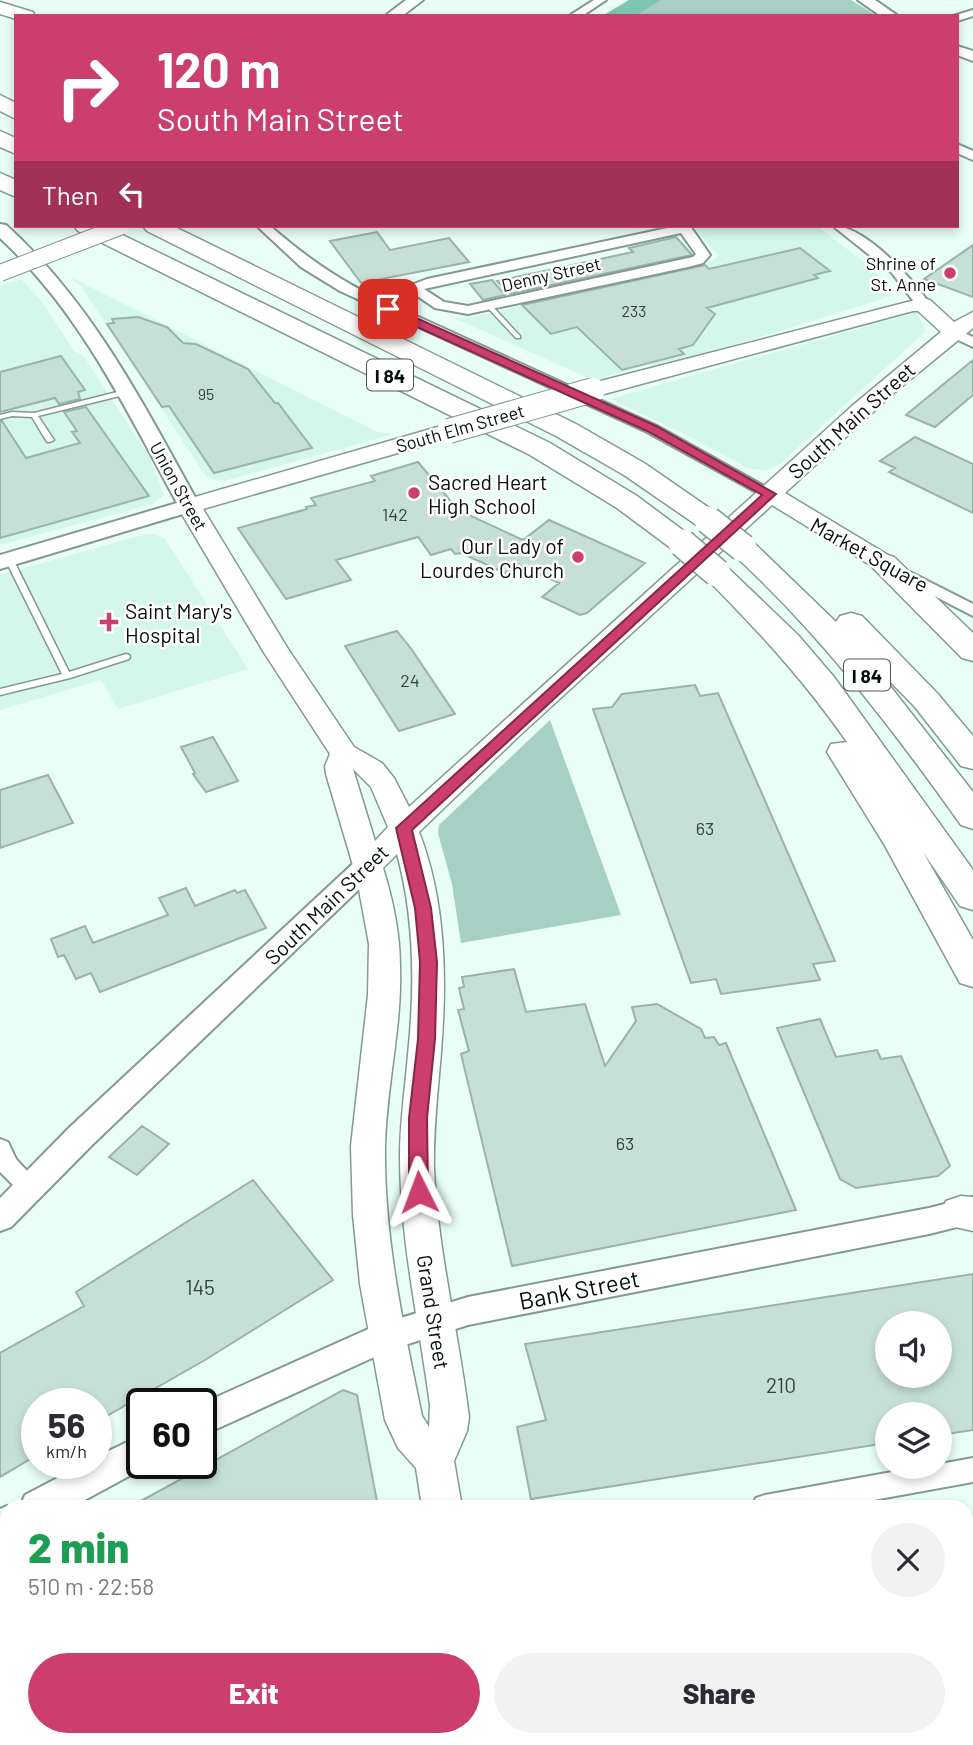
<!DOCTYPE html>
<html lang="en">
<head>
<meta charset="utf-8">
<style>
  body { margin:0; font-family:Barlow,sans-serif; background:#f2f2f3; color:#2b2b33; height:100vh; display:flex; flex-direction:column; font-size:26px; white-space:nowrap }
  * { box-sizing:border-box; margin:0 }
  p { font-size:23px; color:#7c7c81 }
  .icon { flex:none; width:38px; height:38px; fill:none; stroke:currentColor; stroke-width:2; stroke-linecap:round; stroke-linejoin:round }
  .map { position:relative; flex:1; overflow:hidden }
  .panel { position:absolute; left:0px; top:1500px; width:973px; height:247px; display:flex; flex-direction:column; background:#fff; border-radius:21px 21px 0 0; box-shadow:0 4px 10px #0003 }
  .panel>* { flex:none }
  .banner { position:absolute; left:14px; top:14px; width:945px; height:214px; border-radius:0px; box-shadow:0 4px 10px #0003; background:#cb3e6d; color:#fff; overflow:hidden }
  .fabs { position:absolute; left:875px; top:1311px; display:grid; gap:14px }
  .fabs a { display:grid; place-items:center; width:77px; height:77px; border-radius:50%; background:#fff; box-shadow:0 4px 10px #0003; font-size:35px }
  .speed { position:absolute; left:21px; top:1388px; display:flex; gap:14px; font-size:35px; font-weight:700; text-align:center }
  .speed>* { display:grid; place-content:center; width:91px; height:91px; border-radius:50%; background:#fff; box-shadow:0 4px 10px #0003; line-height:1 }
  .speed small { font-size:18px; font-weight:400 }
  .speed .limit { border:4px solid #111; border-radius:10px; background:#fff; color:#111 }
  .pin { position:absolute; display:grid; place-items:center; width:60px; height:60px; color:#fff; margin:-30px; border-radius:14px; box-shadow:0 4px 10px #0006 }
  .me { position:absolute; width:77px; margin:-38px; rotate:357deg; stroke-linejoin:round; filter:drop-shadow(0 0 5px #0008) }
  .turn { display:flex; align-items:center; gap:24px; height:147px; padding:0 28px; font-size:32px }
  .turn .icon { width:91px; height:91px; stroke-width:2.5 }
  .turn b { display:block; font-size:49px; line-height:60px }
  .then { display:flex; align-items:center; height:66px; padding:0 28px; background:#0003; gap:14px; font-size:26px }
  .round { display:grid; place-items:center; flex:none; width:74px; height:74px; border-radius:37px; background:#f2f2f3 }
  .head { display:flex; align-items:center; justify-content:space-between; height:119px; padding:0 28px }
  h1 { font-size:42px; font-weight:800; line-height:52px; color:#1e9e55 }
  .cta { display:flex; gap:14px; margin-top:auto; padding:14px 28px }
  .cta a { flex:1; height:80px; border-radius:42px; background:#cb3e6d; color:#fff; font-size:28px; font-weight:800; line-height:80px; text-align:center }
  .cta a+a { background:#f2f2f3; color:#2b2b33 }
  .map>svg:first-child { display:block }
  .built { fill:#d4f7ec }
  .green { fill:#a5d0c3 }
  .water { fill:#7ec6b1 }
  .building { fill:#c6e0d8; stroke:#99b2aa; stroke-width:2; fill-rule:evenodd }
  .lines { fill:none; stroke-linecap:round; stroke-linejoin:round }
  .lane-casing { stroke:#829a92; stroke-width:3 }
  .street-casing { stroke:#829a92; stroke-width:4 }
  .secondary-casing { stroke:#829a92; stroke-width:4 }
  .primary-casing { stroke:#829a92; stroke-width:3 }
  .highway-casing { stroke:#829a92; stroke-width:3 }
  .lane { fill:#fff; fill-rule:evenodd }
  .street { fill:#fff; fill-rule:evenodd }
  .secondary { fill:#fff; fill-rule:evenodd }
  .primary { fill:#fff; fill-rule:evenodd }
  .highway { fill:#fff; fill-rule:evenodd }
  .secondary-bridge-casing { stroke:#829a92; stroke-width:18; stroke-linecap:butt }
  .primary-bridge-casing { stroke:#829a92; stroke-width:26; stroke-linecap:butt }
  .highway-bridge-casing { stroke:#829a92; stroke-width:30; stroke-linecap:butt }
  .secondary-bridge { stroke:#fff; stroke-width:16 }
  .primary-bridge { stroke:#fff; stroke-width:24 }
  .highway-bridge { stroke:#fff; stroke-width:27 }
  .route { fill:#cb3e6d; stroke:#842847; stroke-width:2 }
  .poi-dot { fill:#cb3e6d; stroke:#fff; stroke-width:2.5 }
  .labels { text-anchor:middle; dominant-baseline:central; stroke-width:5; stroke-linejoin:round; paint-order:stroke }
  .far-number-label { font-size:16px; fill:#36423e }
  .far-poi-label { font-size:18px; fill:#060e0b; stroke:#fff; text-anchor:end }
  .far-street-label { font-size:18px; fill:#060e0b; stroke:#fff }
  .number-label { font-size:18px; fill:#36423e }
  .shield { fill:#fff; stroke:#515654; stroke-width:2 }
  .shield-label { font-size:19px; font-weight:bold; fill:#060e0b }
  .street-label { font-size:21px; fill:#060e0b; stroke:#fff }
  .poi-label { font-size:21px; fill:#060e0b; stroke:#fff; text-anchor:start }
  .near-number-label { font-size:21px; fill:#36423e }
  .near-street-label { font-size:24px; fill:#060e0b; stroke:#fff }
</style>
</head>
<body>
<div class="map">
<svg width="973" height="1745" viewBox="0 0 973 1745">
  <rect width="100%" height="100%" fill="#e9fef7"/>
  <path class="built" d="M693,226H817L868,265L885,282L892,296L760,337L655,367L651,364L593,380L454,318H468L703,266L719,256Z
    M69,276L377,432L394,434L224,481L207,478L81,286Z
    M21,279L42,302L74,351L83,355L150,458L164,495L152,504L0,545V286Z
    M917,312L926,331L780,464L767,470L749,469L691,437L610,399Z
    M145,534H154L165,539L248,669L118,709L101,680L0,710V575Z"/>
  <path class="green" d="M632,0H851L877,16H605Z
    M550,720L621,915L461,943L452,884L438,833L439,825Z"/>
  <path class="water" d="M629,0H661L635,16H602Z"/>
  <path class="building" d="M377,232L390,250L449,238L469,262L361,283L330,241Z
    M676,237L692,255L510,294L497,281L633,252L629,248Z
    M973,245V297L924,279Z
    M800,248L830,271L814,275L818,278L707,308L715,314L693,345L679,349L684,354L622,370L577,327L551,334L522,305L705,265L709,269Z
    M492,280L505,295L483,300L470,284Z
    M138,317L167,327L183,343L196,344L248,369L275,403H278L312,448L214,473L169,406L162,407L107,324L114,323L112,319Z
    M61,356L85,390L78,392L80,399L59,404L55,398L0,412V372Z
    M973,360V395L935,427L906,415Z
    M86,407L149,496L0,538V421H2L26,458L80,443L72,432L77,431L64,412Z
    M915,437L973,464V513L889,472L895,468L880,461Z
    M418,462L458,510L523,540L549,520L645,563L587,613L580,615L542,597L559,583L517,564L505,573L461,553L455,554L451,549L431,555L418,537L336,560L351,580L286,599L238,528L307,509L306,507L316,505L311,498L375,481L371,476Z
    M397,631L412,650L455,714L399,731L345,646Z
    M695,685L700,696L718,693L835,961L813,964L820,980L721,994L716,979L691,983L593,709L612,707L622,694Z
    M213,737L238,781L206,792L193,774L195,773L181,747Z
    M48,775L73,823L0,848V790Z
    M186,888L195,906L235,890L237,893L245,890L266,928L100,992L91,973L76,979L64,955L58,957L51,939L85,926L93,943L168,915L159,898Z
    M514,969L526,1012L585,1004L605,1066L636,1021L632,1007L657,1004L701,1029L705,1038L714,1037L719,1045L726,1043L796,1210L512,1266L461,1054L469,1051L458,1010L464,1009L459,988L464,987L462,977Z
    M820,1019L836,1057L877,1050L881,1059L901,1056L950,1166L938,1176L856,1188L840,1179L777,1028Z
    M142,1126L169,1144L137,1175L109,1157Z
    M253,1180L333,1280L205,1360L96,1422V1404H37V1455L0,1477V1353L84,1306L76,1292Z
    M973,1274V1430L940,1435V1414H887V1443L531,1499L517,1427L546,1420L525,1344ZM887,1323H940V1376H887Z
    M343,1390L357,1395L378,1507H130Z"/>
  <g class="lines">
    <defs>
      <path id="lane" d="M488,306H492L520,336V338H516L488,308Z
        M125,390L129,392L128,394L38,416L54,440L50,442H47L32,417L12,416L0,419V415L12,412L34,413Z
        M6,557H9L13,559L69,672L126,654L129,655L130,657L129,659L70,678L0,695V689L62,674L5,559Z
        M216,1740H238L236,1745H214Z"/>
      <path id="street" d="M594,0H606L582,16H569Z
        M973,10V16L957,21V16H953Z
        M957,144L973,151V160L957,153Z
        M257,226H270C304,255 336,279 377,298L427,279L677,226H690L710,255L703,263L688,267L468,314L435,308L413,293L388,303L657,426L778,494L775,497H765L647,432L340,291L301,267ZM681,233L696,254L693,257L468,306L444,302L424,289Z
        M833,226C866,226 911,278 930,304L928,307H918L892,273Z
        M953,328L973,337V347L948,335V329Z
        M900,567L973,604V616L894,575L892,572Z
        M0,1139L8,1142L16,1159L42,1187L39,1194C22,1199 11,1182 0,1172Z
        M973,1458V1482L835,1507H752L756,1498L765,1495L925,1466H940V1464Z"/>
      <path id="secondary" d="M406,0H423L402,16H385Z
        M858,0H875L898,16H881Z
        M957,46L973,51V61L957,55Z
        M0,224L6,225C94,305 143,404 200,506L196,510L0,569V555L177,503C126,409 80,312 0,238Z
        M367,857L376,859L380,866L376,873L92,1145L11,1227L0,1231V1198L70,1127L358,859Z
        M973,1197V1223L929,1234L468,1325L392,1349L201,1436V1404L375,1326L468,1297L929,1208Z
        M142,1435V1463H153L72,1507H20L25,1495L86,1463H96V1457Z
        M7,1506V1541L0,1544V1509Z"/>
      <path id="primary" d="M923,298L930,300L954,322L973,312V328L895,392L785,493L893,558L896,563L893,568L884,571L875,568L772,505L519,736L419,832C446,901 447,979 441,1052C438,1091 433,1130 434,1169C438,1253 459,1334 469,1417L467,1431L454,1461L462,1507H422L416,1468L398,1448L385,1420L360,1284L353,1215L351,1146L368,995L369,944L357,879L326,774L325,766L330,754L263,651L177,506L181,501L441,426H457L460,431L457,436L203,509L288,649L354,747L382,763L394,778L409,807L852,406L941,332L918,311H913L593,397L585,395L582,390L585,385ZM353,769L371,787L388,827L375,841ZM397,854C415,919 415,988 408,1055C405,1089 400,1123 400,1156C400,1240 419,1322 430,1405L429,1427L422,1416C404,1328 384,1239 385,1148C386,1087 402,1028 400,967C400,933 393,900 383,868Z
        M462,1740H505L507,1745H463Z"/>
      <path id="highway" d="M0,2L33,12L35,16H16V19L0,14Z
        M0,95L16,103V119L0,111Z
        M0,131L16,138V154L0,147Z
        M0,173L16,180V197L0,190Z
        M74,226H104L550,443L637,496L692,537L696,543L692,549L682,552L672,549L617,508L530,455L78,231Z
        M143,226H173L576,424L644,463L718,514L722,520L718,526L708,529L698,526L624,475L556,436L147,231Z
        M743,539L753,542L836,622L840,616L851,613L862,616L937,693L973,736V769L961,766L915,707L872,663L973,792V829L961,825C892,728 821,635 733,554L728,548L733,542Z
        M884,554L894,557L973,633V661L962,658L874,569L869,563L874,557Z
        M717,564L727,567L798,635L834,677L973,870V910L960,906L923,852L973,940V987L960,983L884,844L827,752L831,744L847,742C803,679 761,634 707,579L702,573L707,567Z
        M961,1196L973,1197V1231L946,1225L940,1213L946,1201Z"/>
    </defs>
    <use href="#lane" class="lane-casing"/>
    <use href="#street" class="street-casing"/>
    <use href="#secondary" class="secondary-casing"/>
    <use href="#primary" class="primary-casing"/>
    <use href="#highway" class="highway-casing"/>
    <use href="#lane" class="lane"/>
    <use href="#street" class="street"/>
    <use href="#secondary" class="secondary"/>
    <use href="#primary" class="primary"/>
    <use href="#highway" class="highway"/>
    <defs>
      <path id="secondary-bridge" d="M0,273L122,226"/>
      <path id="primary-bridge" d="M449,431L593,390"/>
      <path id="highway-bridge" d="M708,520L743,548
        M682,543L717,573"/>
    </defs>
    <use href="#secondary-bridge" class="secondary-bridge-casing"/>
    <use href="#primary-bridge" class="primary-bridge-casing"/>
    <use href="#highway-bridge" class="highway-bridge-casing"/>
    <use href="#secondary-bridge" class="secondary-bridge"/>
    <use href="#primary-bridge" class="primary-bridge"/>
    <use href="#highway-bridge" class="highway-bridge"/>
  </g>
  <path class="route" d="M384,307H392L656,426L776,494L412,830L431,908L437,962L435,1039L427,1118L428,1192L425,1198L419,1200L412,1198L409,1192V1118L418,1039L420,962L415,908L396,828L762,495L647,431L384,312Z"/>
  <g class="poi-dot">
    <circle cx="950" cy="273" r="7"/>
    <circle cx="414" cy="493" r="7"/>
    <circle cx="578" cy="557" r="7"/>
    <path d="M105.5 611.5h7v7h7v7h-7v7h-7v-7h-7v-7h7z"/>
  </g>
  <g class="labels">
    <g class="far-number-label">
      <text x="634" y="310">233</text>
      <text x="206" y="393">95</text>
    </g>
    <g class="far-poi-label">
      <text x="936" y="263">Shrine of<tspan x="936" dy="21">St. Anne</tspan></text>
    </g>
    <g class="far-street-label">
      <text transform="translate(551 274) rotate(-13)">Denny Street</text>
      <text transform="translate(460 428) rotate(-16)">South Elm Street</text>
      <text transform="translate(179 486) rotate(61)">Union Street</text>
    </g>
    <g class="number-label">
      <text x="395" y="514">142</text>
      <text x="410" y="680">24</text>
      <text x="705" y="828">63</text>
      <text x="625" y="1143">63</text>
    </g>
    <g class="shield">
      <rect x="367" y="359.5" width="46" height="31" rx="5"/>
      <rect x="844" y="659.5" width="46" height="31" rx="5"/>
    </g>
    <g class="shield-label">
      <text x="390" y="375">I 84</text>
      <text x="867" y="675">I 84</text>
    </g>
    <g class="street-label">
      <text transform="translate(851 420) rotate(-42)">South Main Street</text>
      <text transform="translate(870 554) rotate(29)">Market Square</text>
      <text transform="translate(326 904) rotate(-44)">South Main Street</text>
      <text transform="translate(434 1312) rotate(81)">Grand Street</text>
    </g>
    <g class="poi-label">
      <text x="428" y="481">Sacred Heart<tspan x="428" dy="24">High School</tspan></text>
      <text x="564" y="545" text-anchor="end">Our Lady of<tspan x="564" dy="24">Lourdes Church</tspan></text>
      <text x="125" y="610">Saint Mary's<tspan x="125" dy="24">Hospital</tspan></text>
    </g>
    <g class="near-number-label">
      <text x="200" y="1286">145</text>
      <text x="781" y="1384">210</text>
    </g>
    <g class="near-street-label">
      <text transform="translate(579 1289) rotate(-11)">Bank Street</text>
    </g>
  </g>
</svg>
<div class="fabs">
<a><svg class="icon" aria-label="sound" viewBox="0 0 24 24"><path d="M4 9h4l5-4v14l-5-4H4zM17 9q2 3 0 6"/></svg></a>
<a><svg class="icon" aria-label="layers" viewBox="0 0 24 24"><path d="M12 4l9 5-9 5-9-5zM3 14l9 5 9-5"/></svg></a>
</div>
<div class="speed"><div>56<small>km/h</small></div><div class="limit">60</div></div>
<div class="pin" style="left:388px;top:309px;background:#d93025"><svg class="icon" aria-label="arrive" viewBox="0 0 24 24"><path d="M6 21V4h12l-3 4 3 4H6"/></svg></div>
<svg class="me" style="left:419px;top:1192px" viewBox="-20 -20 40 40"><path d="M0-17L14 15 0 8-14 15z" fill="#cb3e6d" stroke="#fff" stroke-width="4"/></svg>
<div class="banner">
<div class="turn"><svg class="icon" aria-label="right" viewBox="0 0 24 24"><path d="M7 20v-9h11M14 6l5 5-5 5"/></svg><div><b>120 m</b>South Main Street</div></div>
<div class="then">Then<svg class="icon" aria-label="left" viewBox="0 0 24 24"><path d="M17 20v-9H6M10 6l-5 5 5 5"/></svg></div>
</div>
<section class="panel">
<div class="head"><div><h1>2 min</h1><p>510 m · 22:58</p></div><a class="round"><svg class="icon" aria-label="close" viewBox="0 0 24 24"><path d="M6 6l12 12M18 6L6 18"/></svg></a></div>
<div class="cta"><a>Exit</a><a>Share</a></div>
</section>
</div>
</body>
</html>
